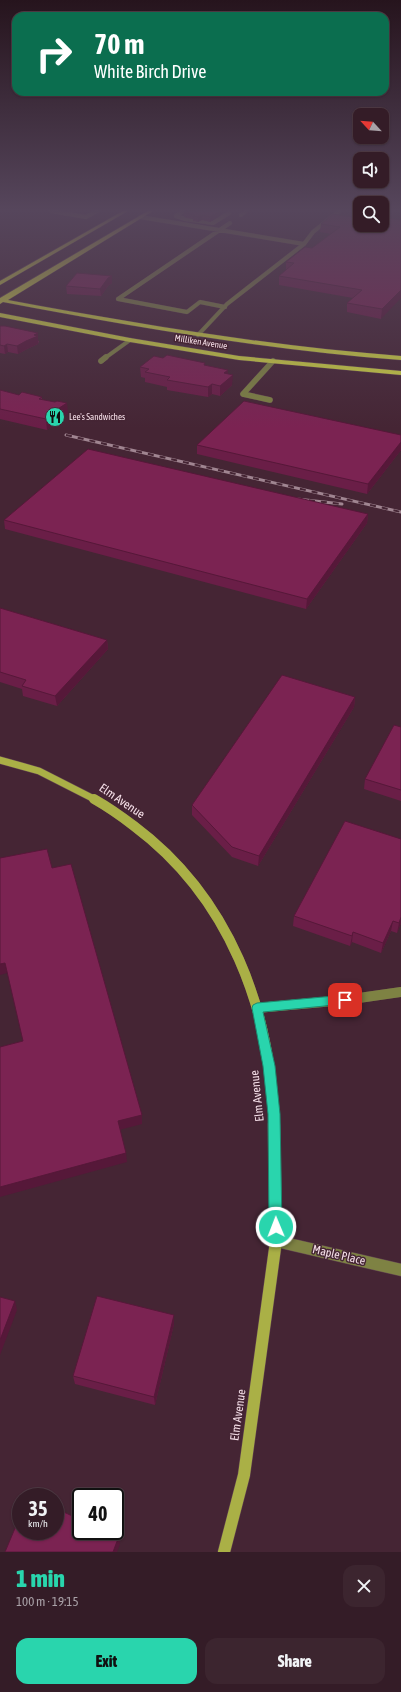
<!DOCTYPE html>
<html lang="en">
<head>
<meta charset="utf-8">
<style>
  body { margin:0; font-family:"Asap Condensed",sans-serif; background:#3c252f; color:#f1f3f6; height:100vh; display:flex; flex-direction:column; font-size:15px; white-space:nowrap }
  * { box-sizing:border-box; margin:0 }
  p { font-size:13px; color:#a9a1a7 }
  .icon { flex:none; width:22px; height:22px; fill:none; stroke:currentColor; stroke-width:2; stroke-linecap:round; stroke-linejoin:round }
  .map { position:relative; height:1552px; overflow:hidden }
  .panel { display:flex; flex-direction:column; background:#341c27; flex:1 }
  .panel>* { flex:none }
  .guide { position:absolute; left:12px; top:12px; width:377px; height:84px; border-radius:12px; box-shadow:0 1px 3px #0004,0 0 0 1px #4e3a44; background:#0b6e4f; color:#fff; overflow:hidden }
  .needle { width:26px; rotate:296deg }
  .controls { position:absolute; left:353px; top:108px; display:grid; gap:8px }
  .controls a { display:grid; place-items:center; width:36px; height:36px; border-radius:8px; background:#341c27; box-shadow:0 1px 3px #0004,0 0 0 1px #4e3a44; font-size:20px }
  .speed { position:absolute; left:12px; top:1488px; display:flex; gap:8px; font-size:20px; font-weight:700; text-align:center }
  .speed>* { display:grid; place-content:center; width:52px; height:52px; border-radius:50%; background:#341c27; box-shadow:0 1px 3px #0004,0 0 0 1px #4e3a44; line-height:1 }
  .speed small { font-size:10px; font-weight:400 }
  .speed .limit { border:2px solid #111; border-radius:6px; background:#fff; color:#111 }
  .pin { position:absolute; display:grid; place-items:center; width:34px; height:34px; color:#fff; margin:-17px; border-radius:8px; box-shadow:0 2px 6px #0006 }
  .me { position:absolute; width:44px; margin:-22px; rotate:359deg; stroke-linejoin:round; filter:drop-shadow(0 0 3px #0008) }
  .turn { display:flex; align-items:center; gap:14px; height:84px; padding:0 16px; font-size:18px }
  .turn .icon { width:52px; height:52px; stroke-width:2.5 }
  .turn b { display:block; font-size:28px; line-height:34px }
  .round { display:grid; place-items:center; flex:none; width:42px; height:42px; border-radius:12px; background:#3c252f }
  .head { display:flex; align-items:center; justify-content:space-between; height:68px; padding:0 16px }
  h1 { font-size:24px; font-weight:800; line-height:30px; color:#29d5ad }
  .cta { display:flex; gap:8px; margin-top:auto; padding:8px 16px }
  .cta a { flex:1; height:46px; border-radius:12px; background:#29d5ad; color:#111; font-size:16px; font-weight:800; line-height:46px; text-align:center }
  .cta a+a { background:#3c252f; color:#f1f3f6 }
  .map>svg:first-child { display:block }
  .lines { fill:none; stroke-linecap:round; stroke-linejoin:round }
  .lane-far1-casing { stroke:#614351; stroke-width:4.5 }
  .lane-casing { stroke:#614351; stroke-width:6 }
  .street-far1-casing { stroke:#614351; stroke-width:10 }
  .street-casing { stroke:#614351; stroke-width:13 }
  .secondary-far2-casing { stroke:#614351; stroke-width:8 }
  .secondary-far1-casing { stroke:#614351; stroke-width:10 }
  .secondary-casing { stroke:#614351; stroke-width:13 }
  .primary-casing { stroke:#614351; stroke-width:1 }
  .lane-far1 { stroke:#7e8243; stroke-width:4 }
  .lane { stroke:#7e8243; stroke-width:5.5 }
  .street-far1 { stroke:#7e8243; stroke-width:10 }
  .street { stroke:#7e8243; stroke-width:12 }
  .secondary-far2 { stroke:#aab046; stroke-width:7 }
  .secondary-far1 { stroke:#aab046; stroke-width:10 }
  .secondary { stroke:#aab046; stroke-width:12 }
  .primary { fill:#cdd343; fill-rule:evenodd }
  .rail-casing { stroke:#a08591; stroke-width:3 }
  .rail { stroke:#452534; stroke-width:2; stroke-dasharray:6; stroke-linecap:butt }
  .wall { fill:#6a1e47 }
  .shaded-wall { fill:#561839 }
  .building { fill:#7b2352; stroke:#561839 }
  .route { fill:#29d5ad; stroke:#1b8a70 }
  .labels { text-anchor:middle; dominant-baseline:central; stroke-width:3; stroke-linejoin:round; paint-order:stroke }
  .far-street-label { font-size:9px; fill:#f5dfe8; stroke:#452534 }
  .far-poi-label { font-size:9px; fill:#f5dfe8; stroke:#452534; text-anchor:start }
  .near-street-label { font-size:12px; fill:#f5dfe8; stroke:#452534 }
</style>
</head>
<body>
<div class="map">
<svg width="401" height="1552" viewBox="0 0 401 1552">
  <rect width="100%" height="100%" fill="#452534"/>
  <g class="lines">
    <defs>
      <path id="lane-far1" d="M51,211L86,217L97,211
        M183,211L176,216L185,219L213,223L229,213
        M241,215L246,211
        M140,217L304,244
        M225,307L200,302L187,312L118,299L230,223
        M198,335L227,304L304,244L313,232L339,211
        M105,358L130,340"/>
      <path id="lane" d="M101,361L106,357
        M243,394L273,361
        M243,394L270,400"/>
      <path id="street-far1" d="M257,1008L345,1000L401,992"/>
      <path id="street" d="M276,1241L401,1270"/>
      <path id="secondary-far2" d="M0,760L39,771L96,800"/>
      <path id="secondary-far1" d="M94,799C108,807 121,816 134,826C229,897 272,1010 274,1126"/>
      <path id="secondary" d="M224,1552L244,1475L276,1241L274,1125"/>
      <path id="primary" d="M123,211H128L0,285V281Z
        M148,211H153L8,300C138,324 269,346 401,356V360C267,350 135,327 3,302L0,304V298Z
        M0,313L130,338L239,356L401,371V375L239,360L130,342L0,317Z"/>
    </defs>
    <use href="#lane-far1" class="lane-far1-casing"/>
    <use href="#lane" class="lane-casing"/>
    <use href="#street-far1" class="street-far1-casing"/>
    <use href="#street" class="street-casing"/>
    <use href="#secondary-far2" class="secondary-far2-casing"/>
    <use href="#secondary-far1" class="secondary-far1-casing"/>
    <use href="#secondary" class="secondary-casing"/>
    <use href="#primary" class="primary-casing"/>
    <use href="#lane-far1" class="lane-far1"/>
    <use href="#lane" class="lane"/>
    <use href="#street-far1" class="street-far1"/>
    <use href="#street" class="street"/>
    <use href="#secondary-far2" class="secondary-far2"/>
    <use href="#secondary-far1" class="secondary-far1"/>
    <use href="#secondary" class="secondary"/>
    <use href="#primary" class="primary"/>
    <defs>
      <path id="rail" d="M66,435L401,512
        M297,499L342,504"/>
    </defs>
    <use href="#rail" class="rail-casing"/>
    <use href="#rail" class="rail"/>
  </g>
  <path class="wall" d="M184,211H219V216L210,222L202,220L198,222L193,221V219L186,218L184,216Z
    M352,217L401,220L381,319L347,312V303L353,298L279,285V276L286,270V262L312,248L331,234L320,232L321,224Z
    M112,283L108,286L101,296L67,294L66,286Z
    M0,326L39,341L38,344L27,349L18,354L8,352L5,354L0,353Z
    M205,365L228,370V374L232,385L220,396L212,394L208,397L167,390V387L145,382V378L141,377L140,367Z
    M0,390L19,395L42,397V400L68,413L56,422V423L47,430L0,419Z
    M401,435V450L367,494L197,454V445Z
    M368,514L367,523L306,609L5,529L4,520Z
    M0,608L107,640L108,649L57,706L23,696L22,689L0,682Z
    M355,697L354,707L258,866L232,857L192,815V805Z
    M401,727V801L364,789L365,779Z
    M345,821L401,923L397,933L391,931L381,953L352,942L350,946L293,926L294,916Z
    M174,1324L155,1405L75,1384L73,1376Z"/>
  <path class="shaded-wall" d="M219,211V216L210,222V217Z
    M202,215V220L198,222V217Z
    M112,276V283L108,286L101,296L100,289L108,278Z
    M401,290V298L381,319L382,309Z
    M38,333V344L27,349L18,354L17,346Z
    M7,344L8,352L5,354L4,346Z
    M228,370V379L233,375L232,385L220,396V386L224,373Z
    M212,384V394L208,397V387Z
    M67,403L68,413L56,422V423L47,430L46,419L53,412Z
    M401,442V450L367,494L368,484Z
    M368,514L367,523L306,609L307,599Z
    M107,640L108,649L57,706L55,696Z
    M355,697L354,707L258,866L259,856Z
    M401,917V923L397,933L399,923Z
    M393,921L391,931L381,953L383,943Z
    M353,932L352,942L350,946L352,936Z
    M5,963L7,973L0,975V964Z
    M142,1115V1124L119,1130L118,1121Z
    M126,1153L127,1162L0,1197V1187Z
    M15,1301L17,1310L0,1355V1340Z
    M174,1315V1324L155,1405L154,1397Z
    M119,1536L120,1544L117,1552H113Z"/>
  <path class="building" d="M184,211H219L210,217L202,215L198,217L193,216L195,215L186,213Z
    M333,214L352,217L356,214H360V225H382V217L401,220V290L382,309L347,303L362,290L279,276L294,263L286,262L305,247L312,248L340,227L321,224Z
    M77,273L112,276L108,278L100,289L66,286Z
    M0,326H5L38,333L34,335L38,336L26,341L17,346L7,344L4,346L0,345Z
    M167,355L205,363L204,365L228,370L224,373L233,375L220,386L212,384L208,387L167,380L170,377L145,372L149,369L140,367L154,356L163,358Z
    M0,390L19,395L22,392L42,397L39,399L55,402L57,401L67,403L53,412L55,413L46,419L0,409Z
    M244,401L401,435V442L368,484L197,445Z
    M88,449L368,514L307,599L4,520Z
    M0,608L107,640L55,696L22,686L26,680L0,672Z
    M282,675L355,697L259,856L232,847L192,805Z
    M394,725L401,727V790L365,779Z
    M345,821L401,839V917L399,923L393,921L383,943L353,932L352,936L294,916Z
    M47,849L52,868L71,864L142,1115L118,1121L126,1153L0,1187V1047L23,1041L5,963L0,964V858Z
    M97,1296L174,1315L154,1397L73,1376Z
    M0,1297L15,1301L0,1340Z
    M55,1508L81,1520V1531H107L119,1536L113,1552H5L21,1514V1531H55Z"/>
  <linearGradient id="sky" x2="0" y2="1"><stop stop-color="#26141d"/><stop offset="0.49" stop-color="#56465c"/><stop offset="1" stop-color="#56465c" stop-opacity="0"/></linearGradient>
  <rect width="401" height="428" fill="url(#sky)"/>
  <path class="route" d="M345,995L349,997L350,1000L349,1003L345,1004L263,1012L275,1066L280,1114L282,1227L281,1231L276,1233L271,1231L269,1227L268,1114L263,1066L252,1008L253,1005L257,1003Z"/>
  <defs>
    <symbol id="restaurant-disc" viewBox="-11 -11 22 22"><circle r="9.5" fill="#29d5ad" stroke="#452534"/><path d="M-5-6h1v4h1v-4h1v4h1v-4h1v5L-1.5 .5V6h-2V.5L-5-1ZM5-6V6H3V1.5H1.5Q1.5-4 5-6Z" fill="#111"/></symbol>
  </defs>
  <g fill-rule="evenodd">
    <use href="#restaurant-disc" x="44" y="406" width="22" height="22"/>
  </g>
  <g class="labels">
    <g class="far-street-label">
      <text transform="translate(201 342) rotate(9)">Milliken Avenue</text>
    </g>
    <g class="far-poi-label">
      <text x="69" y="417">Lee's Sandwiches</text>
    </g>
    <g class="near-street-label">
      <text transform="translate(122 801) rotate(34)">Elm Avenue</text>
      <text transform="translate(257 1096) rotate(-96)">Elm Avenue</text>
      <text transform="translate(339 1255) rotate(13)">Maple Place</text>
      <text transform="translate(238 1415) rotate(-82)">Elm Avenue</text>
    </g>
  </g>
</svg>
<div class="controls">
<a><svg class="needle" viewBox="-14 -14 28 28"><path d="M0-13l5 13h-10z" fill="#e53935"/><path d="M0 13l5-13h-10z" fill="#a9a1a7"/></svg></a>
<a><svg class="icon" aria-label="sound" viewBox="0 0 24 24"><path d="M4 9h4l5-4v14l-5-4H4zM17 9q2 3 0 6"/></svg></a>
<a><svg class="icon" aria-label="search" viewBox="0 0 24 24"><circle cx="10" cy="10" r="6"/><path d="M15 15l6 6"/></svg></a>
</div>
<div class="speed"><div>35<small>km/h</small></div><div class="limit">40</div></div>
<div class="pin" style="left:345px;top:1000px;background:#d93025"><svg class="icon" aria-label="arrive" viewBox="0 0 24 24"><path d="M6 21V4h12l-3 4 3 4H6"/></svg></div>
<svg class="me" style="left:276px;top:1227px" viewBox="-20 -20 40 40"><circle r="17" fill="#29d5ad" stroke="#fff" stroke-width="3"/><path d="M0-11L8 9 0 5-8 9z" fill="#fff"/></svg>
<div class="guide">
<div class="turn"><svg class="icon" aria-label="right" viewBox="0 0 24 24"><path d="M7 20v-9h11M14 6l5 5-5 5"/></svg><div><b>70 m</b>White Birch Drive</div></div>
</div>
</div>
<section class="panel">
<div class="head"><div><h1>1 min</h1><p>100 m · 19:15</p></div><a class="round"><svg class="icon" aria-label="close" viewBox="0 0 24 24"><path d="M6 6l12 12M18 6L6 18"/></svg></a></div>
<div class="cta"><a>Exit</a><a>Share</a></div>
</section>
</body>
</html>
